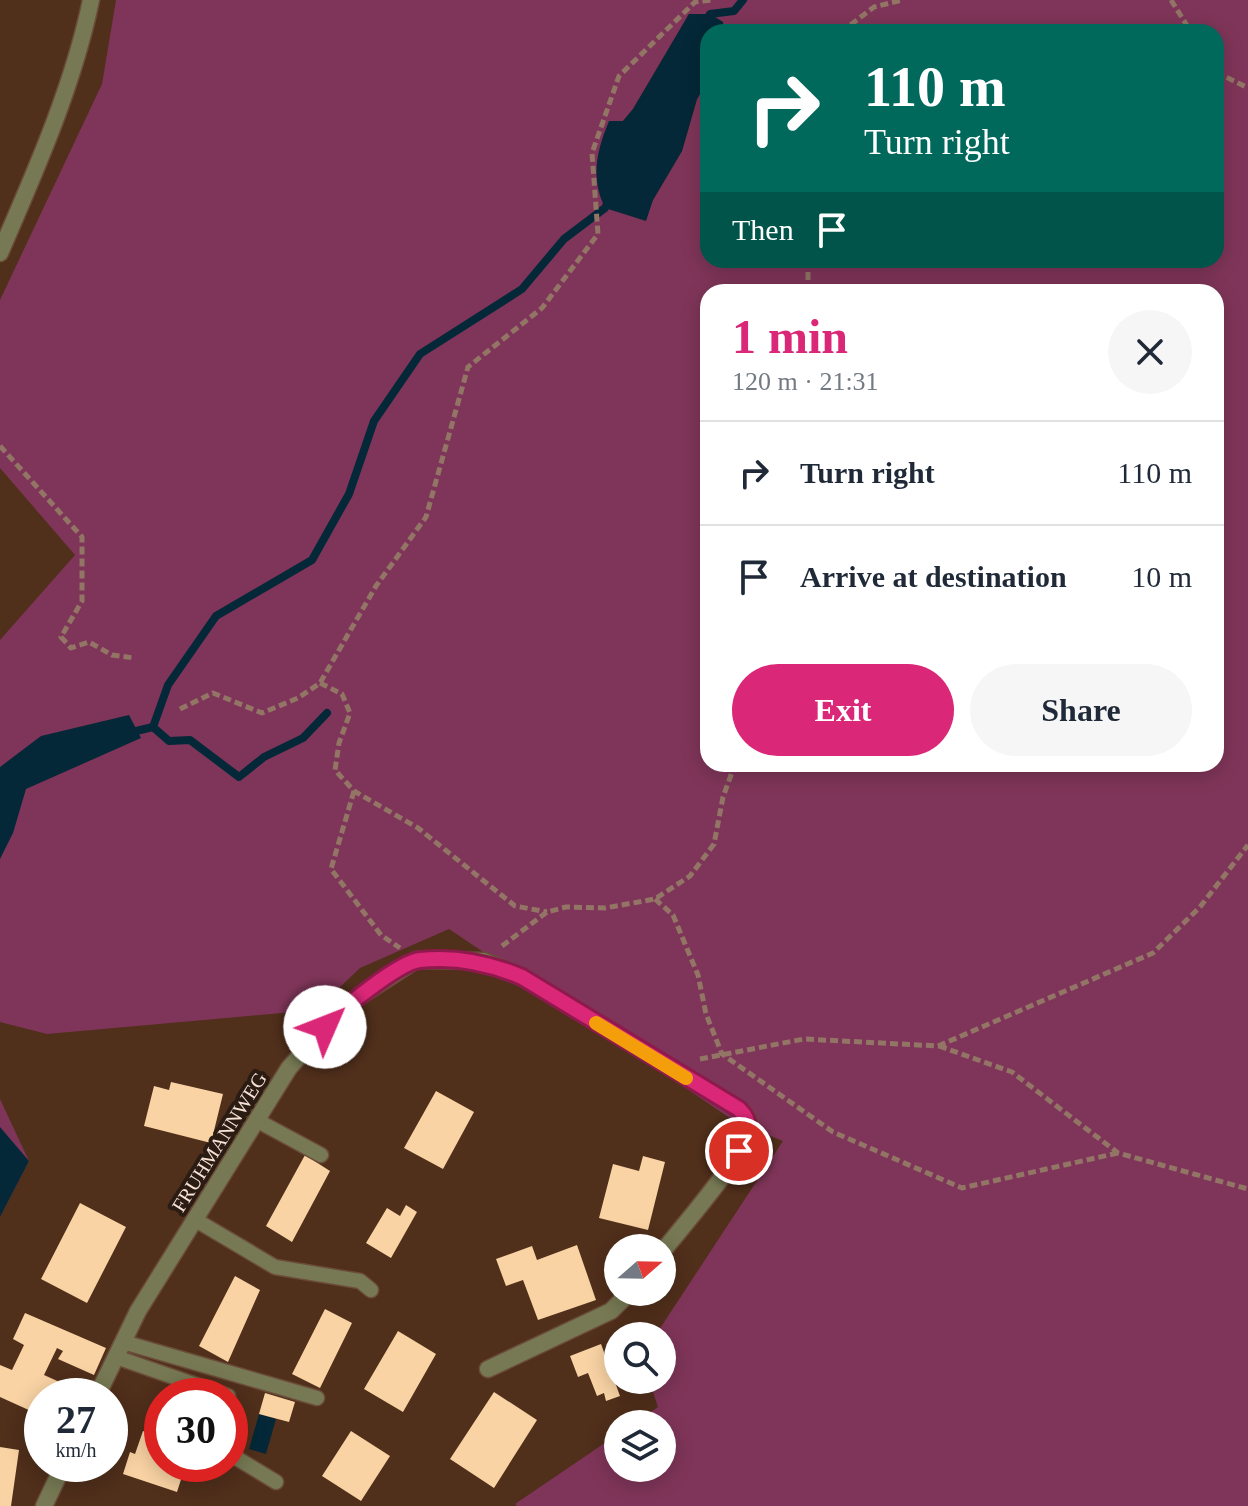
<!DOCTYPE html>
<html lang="en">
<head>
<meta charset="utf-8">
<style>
  body { margin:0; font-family:Georgia,serif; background:#f6f6f7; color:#1f2937; height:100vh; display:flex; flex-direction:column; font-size:30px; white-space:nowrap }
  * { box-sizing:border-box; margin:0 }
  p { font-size:26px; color:#747a83 }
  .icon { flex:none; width:44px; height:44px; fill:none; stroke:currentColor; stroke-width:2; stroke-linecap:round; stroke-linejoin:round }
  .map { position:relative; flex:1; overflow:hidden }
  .panel { position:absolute; left:700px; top:284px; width:524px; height:488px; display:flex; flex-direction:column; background:#fff; border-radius:24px; box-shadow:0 4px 20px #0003 }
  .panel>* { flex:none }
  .hud { position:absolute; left:700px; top:24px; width:524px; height:244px; border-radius:24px; box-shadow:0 4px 20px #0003; background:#00695c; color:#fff; overflow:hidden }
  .needle { width:52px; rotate:70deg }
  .buttons { position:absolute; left:604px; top:1234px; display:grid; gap:16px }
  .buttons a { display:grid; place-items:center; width:72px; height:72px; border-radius:50%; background:#fff; box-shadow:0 4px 20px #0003; font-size:40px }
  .speed { position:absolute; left:24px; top:1378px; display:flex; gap:16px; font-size:40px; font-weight:700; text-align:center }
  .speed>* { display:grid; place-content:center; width:104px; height:104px; border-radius:50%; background:#fff; box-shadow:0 4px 20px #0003; line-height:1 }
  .speed small { font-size:20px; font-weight:400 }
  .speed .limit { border:12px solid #d22; background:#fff; color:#111 }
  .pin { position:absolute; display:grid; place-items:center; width:68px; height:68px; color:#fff; margin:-34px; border:4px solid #fff; border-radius:50%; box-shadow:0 2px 8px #0007 }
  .me { position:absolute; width:88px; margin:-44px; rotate:46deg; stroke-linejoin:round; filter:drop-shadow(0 0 6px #0008) }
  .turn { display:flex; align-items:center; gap:28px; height:168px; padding:0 32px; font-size:36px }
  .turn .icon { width:104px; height:104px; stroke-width:2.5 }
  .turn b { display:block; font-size:56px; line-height:68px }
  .then { display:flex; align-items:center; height:76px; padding:0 32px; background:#0003; gap:16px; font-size:30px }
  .round { display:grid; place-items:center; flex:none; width:84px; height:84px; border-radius:42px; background:#f6f6f7 }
  .head { display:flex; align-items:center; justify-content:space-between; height:136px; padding:0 32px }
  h1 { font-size:48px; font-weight:700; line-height:60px; color:#db2777 }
  .cta { display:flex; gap:16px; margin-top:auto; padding:16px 32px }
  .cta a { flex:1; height:92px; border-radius:48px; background:#db2777; color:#fff; font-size:32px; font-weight:700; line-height:92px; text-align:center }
  .cta a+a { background:#f6f6f7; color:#1f2937 }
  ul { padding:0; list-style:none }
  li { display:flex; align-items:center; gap:24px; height:104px; padding:0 32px; border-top:2px solid #e0e1e3 }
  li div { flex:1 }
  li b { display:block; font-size:30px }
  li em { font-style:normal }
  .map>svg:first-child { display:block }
  .green { fill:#7f3559; fill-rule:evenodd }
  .water { fill:#042838 }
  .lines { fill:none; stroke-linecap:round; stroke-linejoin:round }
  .stream { stroke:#042838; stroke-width:8 }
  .building { fill:#f9d3a4 }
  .lane-casing { stroke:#6b4c39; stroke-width:17 }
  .street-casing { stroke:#6b4c39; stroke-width:19 }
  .path { stroke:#927565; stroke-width:5; stroke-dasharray:8 4; stroke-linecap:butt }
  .lane { stroke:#767953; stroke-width:14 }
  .street { stroke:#767953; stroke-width:16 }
  .route-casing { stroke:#8e194d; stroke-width:20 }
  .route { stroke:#db2777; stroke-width:14 }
  .slow { stroke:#f59e0b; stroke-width:14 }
  .labels { text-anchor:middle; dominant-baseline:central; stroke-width:8; stroke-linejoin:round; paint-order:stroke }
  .street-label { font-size:20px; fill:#f7e2d6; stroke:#2b1c13 }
</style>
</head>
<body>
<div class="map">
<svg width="1248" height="1506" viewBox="0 0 1248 1506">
  <rect width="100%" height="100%" fill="#502f1b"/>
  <path class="green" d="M116,0H1248V1506H517L515,1504L618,1434V1468H662V1424H633L658,1407L649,1380H662V1336H655L783,1141L736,1122L449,929L360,968L316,1010L47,1034L0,1022V640L75,555L0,468V300L102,84ZM689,14H710L723,22L724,32H1216V260H708V80L697,99L682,151L653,200L609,121H623L633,109ZM708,292H1216V764H708Z
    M0,1099L29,1161L0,1217Z"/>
  <path class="water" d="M689,14H710L723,22L724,32H708V80L697,99L682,151L653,200L646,221L605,208C590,177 597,150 609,121H623L633,109Z
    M129,715L141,738L26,789L13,833L0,859V767L41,736Z
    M0,1127L29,1161L0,1217Z
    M259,1414L276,1419L266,1454L249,1449Z"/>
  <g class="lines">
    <path class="stream" d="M705,23L710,14L734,11L743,0
      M153,727L169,741L190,740L239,777L264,757L303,738L327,713
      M128,733L153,727L168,685L216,616L312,560L349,494L374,421L420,354L522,289L564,239L605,208L609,200"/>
  </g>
  <path class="building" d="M171,1082L223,1094L211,1143L144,1126L154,1086L169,1090Z
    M436,1091L474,1112L443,1169L404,1148Z
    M305,1155L330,1171L292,1242L266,1226Z
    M643,1156L665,1162L648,1230L599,1218L613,1164L639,1171Z
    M80,1203L126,1227L87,1303L41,1279Z
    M406,1205L417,1212L391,1258L366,1243L387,1208L400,1216Z
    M577,1245L596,1300L538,1320L523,1280L506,1286L496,1259L532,1246L537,1260Z
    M235,1276L260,1290L228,1362L199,1346Z
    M325,1309L352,1323L320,1388L292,1374Z
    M25,1313L106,1348L94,1375L58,1359L63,1351L57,1348L44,1375L84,1393L83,1396H42V1416L0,1397V1365L12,1370L24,1345L13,1339Z
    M398,1331L436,1354L403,1412L364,1389Z
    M601,1344L620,1396L606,1401L604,1393L597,1396L588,1373L578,1377L570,1356Z
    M169,1386L197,1395V1396H166Z
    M494,1392L537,1420L494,1488L450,1459Z
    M265,1393L295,1402L289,1422L259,1414Z
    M155,1408L162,1411V1464H194L192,1472L184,1470L177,1492L123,1474L130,1452L135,1454L143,1431L148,1433Z
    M351,1431L390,1456L361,1501L322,1476Z
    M0,1447L19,1450L11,1506H0Z"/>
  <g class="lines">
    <defs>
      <path id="lane" d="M256,1120L321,1155
        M194,1219L275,1267L360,1281L371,1290
        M123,1342L317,1398
        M116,1357L228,1396
        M230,1454L276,1482"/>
      <path id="street" d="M0,253C35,172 73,87 91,0
        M488,1369L611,1311L630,1292
        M97,1396L138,1311L289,1068L343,1007L416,960L484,961L522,977L739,1109C745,1115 751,1120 750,1130C746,1153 680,1230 662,1252
        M44,1506L64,1464"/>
    </defs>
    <use href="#lane" class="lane-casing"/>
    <use href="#street" class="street-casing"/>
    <path class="path" d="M1171,0L1191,32
      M841,32L874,7L902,0
      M1216,72L1248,88
      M808,260V292
      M0,446L82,537V601L61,637L71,648L89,642L112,655L134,658
      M320,683L342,694L350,713L339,743L335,770L354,791L418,828L515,906L547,912
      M180,709L213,693L262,713L298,698L320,683L376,586L426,517L468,367L542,308L598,234L592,153L619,76L695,2L712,0
      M354,791L331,869L381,935L400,948
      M655,899L673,915L698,975L706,1014L722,1054L833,1132L962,1188L1118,1153
      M502,946L547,912L566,907L605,908L655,899L690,876L714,844L723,797L735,764
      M939,1046L1012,1072L1118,1153L1248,1189
      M700,1059L804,1039L938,1046L1153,953L1200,907L1248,845"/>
    <use href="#lane" class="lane"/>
    <use href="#street" class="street"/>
  </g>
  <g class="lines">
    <defs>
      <path id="route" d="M325,1027C339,1011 399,962 420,960C456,956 489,963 522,977L739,1109C754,1124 748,1133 739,1151"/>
    </defs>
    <use href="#route" class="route-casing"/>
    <use href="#route" class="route"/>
    <path class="slow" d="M596,1023L686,1078"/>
  </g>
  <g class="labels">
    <g class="street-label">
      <text transform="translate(219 1142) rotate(-58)">FRUHMANNWEG</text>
    </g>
  </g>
</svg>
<div class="buttons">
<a><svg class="needle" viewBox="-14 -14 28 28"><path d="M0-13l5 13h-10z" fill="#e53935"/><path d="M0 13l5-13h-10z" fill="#747a83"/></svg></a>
<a><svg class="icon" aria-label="search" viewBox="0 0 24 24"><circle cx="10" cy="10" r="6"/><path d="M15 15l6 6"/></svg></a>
<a><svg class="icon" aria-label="layers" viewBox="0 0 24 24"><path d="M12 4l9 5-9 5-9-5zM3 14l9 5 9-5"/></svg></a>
</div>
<div class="speed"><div>27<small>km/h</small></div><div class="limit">30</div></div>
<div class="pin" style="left:739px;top:1151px;background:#d93025"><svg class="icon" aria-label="arrive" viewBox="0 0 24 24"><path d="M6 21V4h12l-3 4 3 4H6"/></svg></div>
<svg class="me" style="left:325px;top:1027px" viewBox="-20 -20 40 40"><circle r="19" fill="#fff"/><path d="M0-13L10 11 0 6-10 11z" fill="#db2777"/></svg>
<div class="hud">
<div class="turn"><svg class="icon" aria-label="right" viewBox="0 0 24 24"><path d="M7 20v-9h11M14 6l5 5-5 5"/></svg><div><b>110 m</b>Turn right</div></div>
<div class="then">Then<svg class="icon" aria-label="arrive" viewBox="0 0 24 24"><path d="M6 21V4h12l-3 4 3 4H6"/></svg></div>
</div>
<section class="panel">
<div class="head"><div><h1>1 min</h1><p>120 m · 21:31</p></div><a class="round"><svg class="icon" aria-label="close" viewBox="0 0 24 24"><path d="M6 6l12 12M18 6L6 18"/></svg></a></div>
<ul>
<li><svg class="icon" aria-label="right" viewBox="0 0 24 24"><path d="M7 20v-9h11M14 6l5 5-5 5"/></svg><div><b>Turn right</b></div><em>110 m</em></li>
<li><svg class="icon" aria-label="arrive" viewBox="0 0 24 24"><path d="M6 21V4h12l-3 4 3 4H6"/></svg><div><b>Arrive at destination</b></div><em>10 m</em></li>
</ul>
<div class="cta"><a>Exit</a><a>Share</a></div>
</section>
</div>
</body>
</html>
